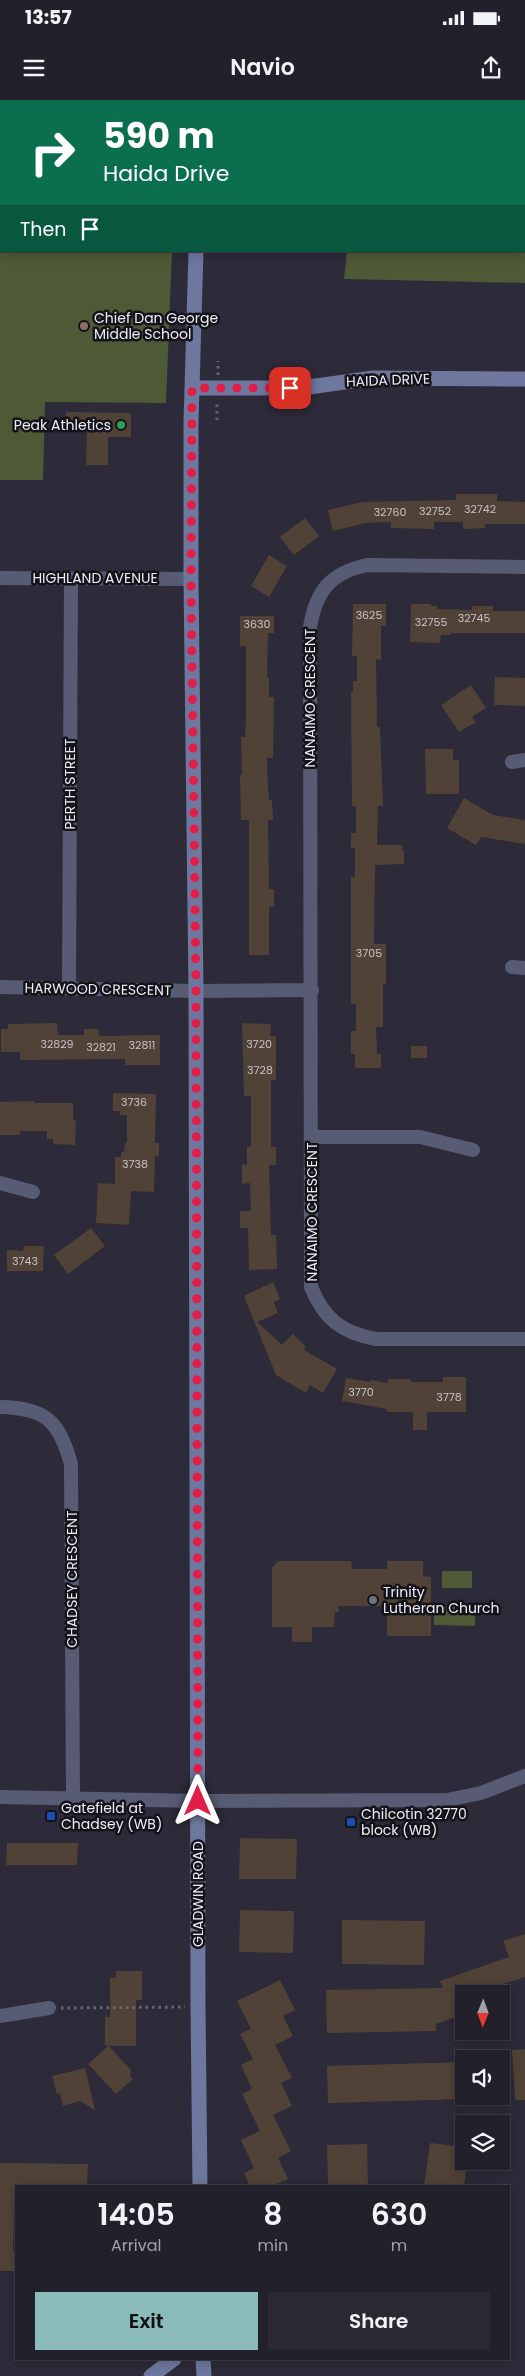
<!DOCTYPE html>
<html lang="en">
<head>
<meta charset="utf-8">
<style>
  body { margin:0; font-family:Poppins,sans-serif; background:#2a2833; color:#f1f3f6; height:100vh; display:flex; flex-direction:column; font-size:19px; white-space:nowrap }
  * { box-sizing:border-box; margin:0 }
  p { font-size:16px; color:#a2a3a9 }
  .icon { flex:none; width:28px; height:28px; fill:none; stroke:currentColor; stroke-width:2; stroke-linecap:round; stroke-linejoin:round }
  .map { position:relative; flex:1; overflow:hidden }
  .side { position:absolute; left:15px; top:2085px; width:495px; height:175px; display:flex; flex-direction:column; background:#22202b; border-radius:0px; box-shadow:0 2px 12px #0003,0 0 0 1px #3f3e47 }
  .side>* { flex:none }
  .top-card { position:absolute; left:0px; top:0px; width:525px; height:152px; box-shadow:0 2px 12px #0003,0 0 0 1px #3f3e47; background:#0b6e4f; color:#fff; overflow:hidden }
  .needle { width:32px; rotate:181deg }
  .controls { position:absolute; left:455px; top:1885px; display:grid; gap:10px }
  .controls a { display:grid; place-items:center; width:55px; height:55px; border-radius:0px; background:#22202b; box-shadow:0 2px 12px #0003,0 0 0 1px #3f3e47; font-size:25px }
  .pin { position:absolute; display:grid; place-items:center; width:42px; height:42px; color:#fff; margin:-21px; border-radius:10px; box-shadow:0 2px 8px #0006 }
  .me { position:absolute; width:55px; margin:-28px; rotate:0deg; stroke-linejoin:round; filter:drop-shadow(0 0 4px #0008) }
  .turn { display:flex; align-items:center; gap:18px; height:105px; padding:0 20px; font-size:22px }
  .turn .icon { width:65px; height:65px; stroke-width:2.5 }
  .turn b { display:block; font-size:35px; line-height:42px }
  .then { display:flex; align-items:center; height:48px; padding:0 20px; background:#0003; gap:10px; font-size:19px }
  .eta { display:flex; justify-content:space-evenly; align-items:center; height:85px; text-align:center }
  .eta b { font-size:30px; font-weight:600; line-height:35px }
  .action { display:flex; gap:10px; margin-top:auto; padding:10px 20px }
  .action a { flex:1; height:58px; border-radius:0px; background:#8bbbb9; color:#111; font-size:20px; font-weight:600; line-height:58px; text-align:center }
  .action a+a { background:#2a2833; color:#f1f3f6 }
  .status { display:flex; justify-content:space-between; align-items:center; height:35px; padding:0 25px; background:#22202b; direction:ltr }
  .status svg { height:14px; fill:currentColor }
  header { display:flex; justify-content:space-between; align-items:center; height:65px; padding:0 20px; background:#22202b; font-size:22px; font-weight:600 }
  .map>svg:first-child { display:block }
  .green { fill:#4e5935 }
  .building { fill:#504236 }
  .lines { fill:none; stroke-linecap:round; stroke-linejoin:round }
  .path { stroke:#686673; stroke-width:3; stroke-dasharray:2.5 4; stroke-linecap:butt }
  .street { stroke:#575c74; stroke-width:14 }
  .secondary { stroke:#6e779d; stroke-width:15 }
  .route { stroke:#e11d48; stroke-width:9; stroke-dasharray:0 16.2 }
  .education-dot { fill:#8d6e63; stroke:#15131a; stroke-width:2 }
  .leisure-dot { fill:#2e9e5b; stroke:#15131a; stroke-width:2 }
  .worship-dot { fill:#6b7280; stroke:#15131a; stroke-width:2 }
  .transit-dot { fill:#1a4fb4; stroke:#15131a; stroke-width:2 }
  .labels { text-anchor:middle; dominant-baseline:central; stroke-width:5; stroke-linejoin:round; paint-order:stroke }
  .number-label { font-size:11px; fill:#c6c2c6 }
  .poi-label { font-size:14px; fill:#edecf6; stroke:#15131a; text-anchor:start }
  .street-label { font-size:14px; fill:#edecf6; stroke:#15131a }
</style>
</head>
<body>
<div class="status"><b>13:57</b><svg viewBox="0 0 49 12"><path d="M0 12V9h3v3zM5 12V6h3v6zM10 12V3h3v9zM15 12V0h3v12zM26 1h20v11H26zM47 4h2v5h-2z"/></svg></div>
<header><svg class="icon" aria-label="menu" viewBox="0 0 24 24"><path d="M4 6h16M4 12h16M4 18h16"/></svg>Navio<svg class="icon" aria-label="share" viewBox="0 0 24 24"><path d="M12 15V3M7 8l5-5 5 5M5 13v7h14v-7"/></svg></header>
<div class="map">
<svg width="525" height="2276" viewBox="0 0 525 2276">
  <rect width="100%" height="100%" fill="#2d2a39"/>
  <path class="green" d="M222,0H525V183L344,179L347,151H524V1Z
    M0,43L1,151H172L166,303L45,302L43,380H0Z
    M442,1471H472V1488H442Z
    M434,1506H475V1526L434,1525Z"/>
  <path class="building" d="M66,312L131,313V337H108V365H86L87,330H66Z
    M456,394H497V401L525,402V424H485V428L463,429V422H434V429L391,428V422L365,423L333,431L328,410L362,402L456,400Z
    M305,418L319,436L294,455L280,437Z
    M269,455L287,466L269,497L251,486Z
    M353,504H386V526H381V560L376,559L377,627H380L383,706H378L377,745H402V751H404V764L375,765L374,844H386V884H383V927H376L377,954H381V968H355V954H351V931H356V904H351V777H355V748H351V733H356V706H352L351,592H353V581H357V556H352Z
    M411,504H431V506H437V509L472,510V506H493V511H525V533H451L450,535H441L440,543L410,542Z
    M240,516H274V533H268L267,578L269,577V597H274L273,658H267L268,690L269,700H272L273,720H268L269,789H274V807H269V855H249V720H241L240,675H242L241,637H245L246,617V546H240Z
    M495,577L525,578V606L494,605Z
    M471,585L486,608L472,617L476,622L459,632L441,605Z
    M425,649H453V660H459V694H426Z
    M464,698L493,715L525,720V744L481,737L476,745L447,728Z
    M57,923L58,935H84V929H99V936L160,935V965H125V959L20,960V952H1V929H8V924Z
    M242,923L271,924L270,936H276V980H271V1047H276V1065H269L271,1135H276L277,1169L249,1170L248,1128H240V1111H251L250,1083L242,1084V1064L247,1065V1047H251V996H244Z
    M411,946H427V958H411Z
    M113,993L156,994L155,1043H159V1056H155L154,1092L131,1091L129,1125L96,1123L98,1083L115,1084V1057H121V1052H124L125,1043H127V1015H120V1011H113Z
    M34,1001V1003H73V1020H76L75,1045L53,1044V1039H47V1031H20V1035H0V1002Z
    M91,1128L105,1146L68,1174L54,1155Z
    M24,1146H44L43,1171H7V1150L23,1151Z
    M273,1182L280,1199L274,1202L278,1213L257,1222L282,1245L293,1234L306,1247L304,1250L337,1269L323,1293L310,1285L306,1293L276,1275L244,1196Z
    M443,1277H466V1312H427V1330H413V1312H387V1309L342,1301L346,1278L370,1282L371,1280L388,1283V1279H411V1282H443Z
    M278,1461H351L352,1469H387V1461H423V1476L431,1477V1536H387V1506H338L339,1512H335L334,1527H312V1542H292V1527H272V1468Z
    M240,1738L297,1739L296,1779H239Z
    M7,1743H78L77,1765H6Z
    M240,1810L294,1811L293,1853L239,1852Z
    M342,1820L425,1821L424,1865L342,1864Z
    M525,1834V1877L503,1884L507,1894H464V1914L436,1924V1931L327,1933L326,1890L443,1888L440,1881L509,1857L503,1841Z
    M116,1871H142V1900H136V1946H109L131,1970L130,1976L133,1979L116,1994L88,1964L108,1946L105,1945V1917H110V1878H116Z
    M280,1880L295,1910L283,1916L293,1936L275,1945L292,1978L281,1983L292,2006L273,2015L291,2051L278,2058L288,2079L272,2086H250L244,2073L254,2068L241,2040L260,2031L242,1994L252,1989L241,1965L253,1959L240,1934L251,1929L237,1901Z
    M525,1949V2000H515L512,1950Z
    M464,1962V1999L328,2003L327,1966Z
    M85,1968L95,2010L80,2001L63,2006L60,1993L57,1994L52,1976Z
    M430,2043L464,2047V2061H467L464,2086H424Z
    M367,2044L368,2086H328L327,2045Z
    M0,2063L88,2064L87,2086H16V2102H14L13,2152L16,2153V2171H0Z"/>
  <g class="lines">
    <path class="path" d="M15,0L16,1
      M524,68H525
      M218,275V261
      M217,320V301
      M61,1908L185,1907"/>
    <path class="street" d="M0,24L1,23
      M525,467L367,465C330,473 316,491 310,527L311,1187C324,1219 342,1233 376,1239H525
      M0,478L191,479
      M512,662L525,660
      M512,867L525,868
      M0,887L196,891L312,890
      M69,889L71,479
      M312,1037H420L473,1050
      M0,1083L33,1092
      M0,1307C46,1308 59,1321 71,1364L73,1697
      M0,1697L198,1701L447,1700L481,1693L525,1676
      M0,1916L49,1908"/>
    <path class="secondary" d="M201,1V0
      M196,151L191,322V479L196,891L198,1907L200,2086
      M192,288H302L373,278L525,279
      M203,2259L204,2276
      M151,2276L174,2259"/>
  </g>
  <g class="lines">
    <path class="route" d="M198,1701L196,891L191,478L192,288H290"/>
  </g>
  <circle class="education-dot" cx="84" cy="226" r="5"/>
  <circle class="leisure-dot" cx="121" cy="325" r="5"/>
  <circle class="worship-dot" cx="373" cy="1500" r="5"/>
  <g class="transit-dot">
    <rect x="46" y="1711" width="10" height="10" rx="2.5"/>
    <rect x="346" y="1717" width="10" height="10" rx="2.5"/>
  </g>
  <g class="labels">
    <g class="number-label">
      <text x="480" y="409">32742</text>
      <text x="435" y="411">32752</text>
      <text x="390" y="412">32760</text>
      <text x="369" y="515">3625</text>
      <text x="474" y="518">32745</text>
      <text x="431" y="522">32755</text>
      <text x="257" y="524">3630</text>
      <text x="369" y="853">3705</text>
      <text x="57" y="944">32829</text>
      <text x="259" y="944">3720</text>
      <text x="142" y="945">32811</text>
      <text x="101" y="947">32821</text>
      <text x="260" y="970">3728</text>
      <text x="134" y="1002">3736</text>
      <text x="135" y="1064">3738</text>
      <text x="25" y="1161">3743</text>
      <text x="361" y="1292">3770</text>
      <text x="449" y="1297">3778</text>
    </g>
    <g class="poi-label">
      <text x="94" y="218">Chief Dan George<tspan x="94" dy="16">Middle School</tspan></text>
      <text x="111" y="325" text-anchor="end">Peak Athletics</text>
      <text x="383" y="1492">Trinity<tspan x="383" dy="16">Lutheran Church</tspan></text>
      <text x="61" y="1708">Gatefield at<tspan x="61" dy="16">Chadsey (WB)</tspan></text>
      <text x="361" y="1714">Chilcotin 32770<tspan x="361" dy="16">block (WB)</tspan></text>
    </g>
    <g class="street-label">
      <text transform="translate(388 280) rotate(-2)">HAIDA DRIVE</text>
      <text x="95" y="478">HIGHLAND AVENUE</text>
      <text transform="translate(310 598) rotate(-90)">NANAIMO CRESCENT</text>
      <text transform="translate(70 684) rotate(-90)">PERTH STREET</text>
      <text transform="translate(98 889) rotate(1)">HARWOOD CRESCENT</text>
      <text transform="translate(312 1112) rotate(-90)">NANAIMO CRESCENT</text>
      <text transform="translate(72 1479) rotate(-90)">CHADSEY CRESCENT</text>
      <text transform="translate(198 1794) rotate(-90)">GLADWIN ROAD</text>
    </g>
  </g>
</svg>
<div class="controls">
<a><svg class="needle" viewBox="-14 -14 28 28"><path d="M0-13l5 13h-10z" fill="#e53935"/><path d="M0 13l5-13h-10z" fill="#a2a3a9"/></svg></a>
<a><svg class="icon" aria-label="sound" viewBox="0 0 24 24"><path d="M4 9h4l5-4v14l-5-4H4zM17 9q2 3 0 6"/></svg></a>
<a><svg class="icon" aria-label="layers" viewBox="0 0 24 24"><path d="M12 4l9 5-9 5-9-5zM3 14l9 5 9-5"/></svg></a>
</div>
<div class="pin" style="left:290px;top:288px;background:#d93025"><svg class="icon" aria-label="arrive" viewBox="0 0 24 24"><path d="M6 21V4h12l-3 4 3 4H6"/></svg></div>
<svg class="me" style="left:198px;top:1701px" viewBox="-20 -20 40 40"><path d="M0-17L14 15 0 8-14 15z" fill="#e11d48" stroke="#fff" stroke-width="4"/></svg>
<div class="top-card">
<div class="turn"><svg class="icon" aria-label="right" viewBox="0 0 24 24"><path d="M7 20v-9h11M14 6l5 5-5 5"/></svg><div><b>590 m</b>Haida Drive</div></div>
<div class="then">Then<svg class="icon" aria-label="arrive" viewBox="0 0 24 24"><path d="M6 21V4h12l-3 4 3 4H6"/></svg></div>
</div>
<section class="side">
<div class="eta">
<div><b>14:05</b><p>Arrival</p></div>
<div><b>8</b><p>min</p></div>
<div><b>630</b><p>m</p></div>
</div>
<div class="action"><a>Exit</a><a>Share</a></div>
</section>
</div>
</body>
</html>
